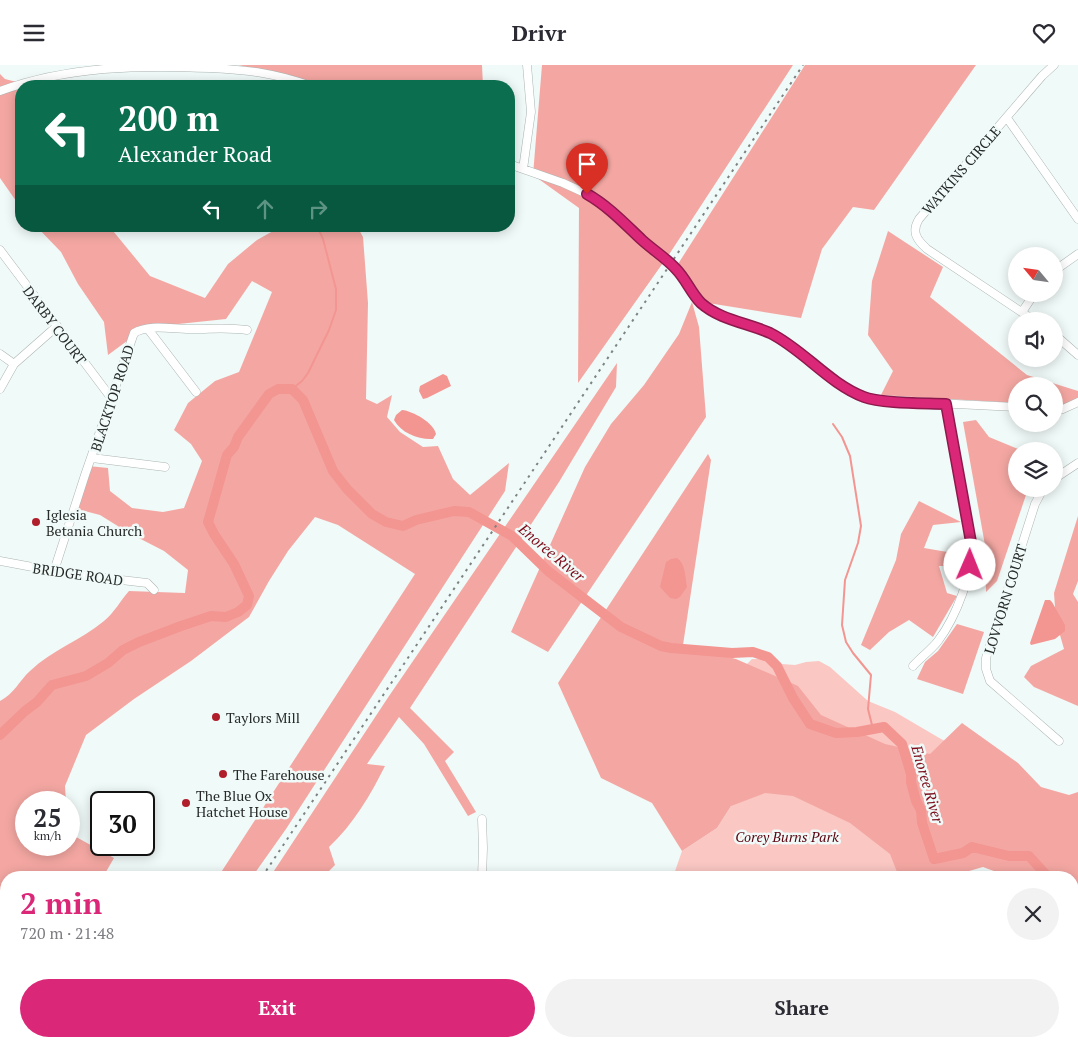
<!DOCTYPE html>
<html lang="en">
<head>
<meta charset="utf-8">
<style>
  body { margin:0; font-family:"PT Serif",serif; background:#f2f2f3; color:#2b2b33; height:100vh; display:flex; flex-direction:column; font-size:19px; white-space:nowrap }
  * { box-sizing:border-box; margin:0 }
  p { font-size:16px; color:#7c7c81 }
  .icon { flex:none; width:28px; height:28px; fill:none; stroke:currentColor; stroke-width:2; stroke-linecap:round; stroke-linejoin:round }
  .map { position:relative; flex:1; overflow:hidden }
  .details { position:absolute; left:0px; top:806px; width:1079px; height:176px; display:flex; flex-direction:column; background:#fff; border-radius:20px 20px 0 0; box-shadow:0 2px 12px #0003 }
  .details>* { flex:none }
  .guide { position:absolute; left:15px; top:15px; width:500px; height:152px; border-radius:20px; box-shadow:0 2px 12px #0003; background:#0b6e4f; color:#fff; overflow:hidden }
  .needle { width:32px; rotate:299deg }
  .buttons { position:absolute; left:1008px; top:182px; display:grid; gap:10px }
  .buttons a { display:grid; place-items:center; width:55px; height:55px; border-radius:50%; background:#fff; box-shadow:0 2px 12px #0003; font-size:25px }
  .speed { position:absolute; left:15px; top:726px; display:flex; gap:10px; font-size:25px; font-weight:700; text-align:center }
  .speed>* { display:grid; place-content:center; width:65px; height:65px; border-radius:50%; background:#fff; box-shadow:0 2px 12px #0003; line-height:1 }
  .speed small { font-size:12px; font-weight:400 }
  .speed .limit { border:2px solid #111; border-radius:8px; background:#fff; color:#111 }
  .pin { position:absolute; display:grid; place-items:center; width:42px; height:42px; color:#fff; margin:-51px -21px; border-radius:50% 50% 50% 0; rotate:-45deg; box-shadow:0 0 5px #0007 }
  .pin .icon { rotate:45deg }
  .me { position:absolute; width:55px; margin:-28px; rotate:1deg; stroke-linejoin:round; filter:drop-shadow(0 0 4px #0008) }
  .turn { display:flex; align-items:center; gap:18px; height:105px; padding:0 20px; font-size:22px }
  .turn .icon { width:65px; height:65px; stroke-width:2.5 }
  .turn b { display:block; font-size:35px; line-height:42px }
  .lanes { display:flex; align-items:center; height:48px; padding:0 20px; background:#0003; justify-content:center; gap:25px; direction:ltr }
  .lanes .off { opacity:.35 }
  .round { display:grid; place-items:center; flex:none; width:52px; height:52px; border-radius:26px; background:#f2f2f3 }
  .headline { display:flex; align-items:center; justify-content:space-between; height:85px; padding:0 20px }
  h1 { font-size:30px; font-weight:700; line-height:38px; color:#db2777 }
  .action { display:flex; gap:10px; margin-top:auto; padding:10px 20px }
  .action a { flex:1; height:58px; border-radius:30px; background:#db2777; color:#fff; font-size:20px; font-weight:700; line-height:58px; text-align:center }
  .action a+a { background:#f2f2f3; color:#2b2b33 }
  header { display:flex; justify-content:space-between; align-items:center; height:65px; padding:0 20px; background:#fff; font-size:22px; font-weight:700 }
  .map>svg:first-child { display:block }
  .green { fill:#fac7c3 }
  .forest { fill:#f4a7a2 }
  .water { fill:#f39591 }
  .lines { fill:none; stroke-linecap:round; stroke-linejoin:round }
  .stream { stroke:#f39591; stroke-width:2 }
  .river { stroke:#f39591; stroke-width:10 }
  .minor-casing { stroke:#acb5b3; stroke-width:9 }
  .minor { stroke:#fff; stroke-width:8 }
  .rail { stroke:#7c8382; stroke-width:2; stroke-dasharray:2.5 5; stroke-linecap:butt }
  .route-casing { stroke:#8e194d; stroke-width:12 }
  .route { stroke:#db2777; stroke-width:9 }
  .poi-dot { fill:#b01d2b; stroke:#f0faf8; stroke-width:2 }
  .labels { text-anchor:middle; dominant-baseline:central; stroke-width:5; stroke-linejoin:round; paint-order:stroke }
  .street-label { font-size:14px; fill:#262a29; stroke:#f0faf8 }
  .poi-label { font-size:14px; fill:#262a29; stroke:#f0faf8; text-anchor:start }
  .park-label { font-size:14px; font-style:italic; fill:#5a030e; stroke:#f0faf8 }
  .water-label { font-size:15px; font-style:italic; fill:#7d0b19; stroke:#f0faf8 }
</style>
</head>
<body>
<header><svg class="icon" aria-label="menu" viewBox="0 0 24 24"><path d="M4 6h16M4 12h16M4 18h16"/></svg>Drivr<svg class="icon" aria-label="heart" viewBox="0 0 24 24"><path d="M12 20l-8-8c-3-5 5-10 8-4 3-6 11-1 8 4z"/></svg></header>
<div class="map">
<svg width="1078" height="982" viewBox="0 0 1078 982">
  <rect width="100%" height="100%" fill="#f0faf8"/>
  <path class="green" d="M698,584C714,587 727,598 743,603L752,594H767L782,599L795,600L806,597L819,596L830,602L868,636L895,647L941,674L985,695L1072,812L1037,782L902,812H673L682,786L717,763L731,741Z
    M768,976H858L859,982H769Z"/>
  <path class="forest" d="M238,0H482L483,21H414L406,15L395,21H324L280,9Z
    M542,0H793L670,188L578,318L579,143L533,110Z
    M805,0H976L874,145L853,142L822,184L801,253L708,238L678,199Z
    M0,9L5,14L32,21H21V143L0,113Z
    M36,161H109L150,211L205,233L228,199L257,175L282,161H357L363,172L368,238L366,334L377,339L392,330L387,352L400,367L423,382L438,381L453,414L470,430L509,398L505,426L286,764L252,812H218L415,509L338,460L315,452L288,486L269,516L249,552L191,596L134,634L86,670L65,721L66,737L26,738V780H69V766V768L114,793L103,812H6V975L4,979L0,977V636C14,629 19,616 30,606C52,585 81,575 104,556C114,548 121,535 129,526L185,528L188,505L164,486L129,468L100,450L77,444L88,401L108,403L110,426L132,443L163,447L184,443L202,396L191,379L174,365L188,338L215,316L239,307L272,227L252,216L226,254L140,263L131,273L108,290L104,257L78,219L61,187Z
    M888,166L943,202L930,232L1027,310L1078,326V335L1061,341L1054,340V321H1016V338L881,330L893,306L868,270L872,216Z
    M692,237L699,262L706,352L548,587L511,567L585,402L611,359L644,320L679,269Z
    M617,298L616,322L559,417L410,643L454,687L445,696L476,747L468,751L424,679L399,652L367,699L385,701C371,729 353,760 329,782L335,800L323,812H270L387,634Z
    M976,355L989,372L1023,386H1016V424H1028L997,516L986,527L985,480L963,357Z
    M708,389L711,395L683,580L736,594L798,621L821,650L885,679L930,689L962,658L1018,698L1041,722L1069,730L1078,727V848L1073,844L1072,812H1010L983,802L948,812H899L890,789L850,758L793,731L765,728L731,741L717,763L682,786L652,738L601,713L558,618Z
    M919,436L961,457L933,460L924,483L959,489V501H939L947,528L957,531L933,572L909,555L889,567L870,585L861,580L896,495L901,469Z
    M1078,451V516L1073,529L1078,537V641L1034,622L1024,612L1031,601L1064,584L1056,556L1054,528Z
    M957,559L984,567L963,629L917,614L925,597L938,586Z
    M111,976H140L136,982H107Z
    M160,976H192L193,982H156Z"/>
  <path class="water" d="M443,309L447,311L451,321L427,333L423,334L419,326L420,321Z
    M402,345C413,346 434,358 436,369L433,374C419,375 401,368 394,355L396,350Z
    M677,493C686,499 685,512 687,522L680,532L676,534L670,533L660,522L666,497L671,494Z
    M1045,535H1050L1052,537L1065,560V566L1055,574L1031,580L1030,578Z"/>
  <g class="lines">
    <path class="stream" d="M249,16L251,21
      M292,324L302,316L308,308L329,265L336,245V224L323,174L317,161
      M833,359L842,372L850,391L861,461L858,478L845,515L842,560L846,577L853,588L871,610L868,644L873,664"/>
    <path class="river" d="M0,670L25,646L37,637L52,620L86,611L108,598L123,585L139,577L181,561L211,551L226,552L238,547L247,540L249,531L242,516L234,499L214,469L208,457L227,390L234,382L238,372L269,329L278,324H292L303,335L333,406L347,424L372,449L386,457L403,461L416,455L454,446L469,447L512,471L548,506L621,562L661,581L671,583L732,588L753,587L768,592L777,601L793,633L810,659L836,668L857,667L884,662L902,679L911,709V717L916,736L921,745L922,758L934,794L963,788L972,782L1009,791H1029L1048,812
      M1072,827L1078,830"/>
    <defs>
      <path id="minor" d="M0,26C68,1 139,0 210,3C248,5 275,8 311,21
        M1007,53L1078,154
        M509,99L563,118L596,133L609,143L640,173L676,204L698,234L705,241L720,250L760,264L779,273L846,323L858,330L875,335L1016,342
        M523,104L531,47L527,0
        M0,185L112,334
        M1054,206L1078,189
        M1022,247L1034,229
        M1035,256L927,184C917,175 911,167 919,154L1042,11L1054,0
        M148,264L196,327
        M1054,269L1078,290
        M0,289L14,299
        M0,324L14,299L56,262
        M1054,346L1063,344L1078,337
        M92,393L165,402
        M1054,414L1078,398
        M1043,424L1035,439L986,593V604L990,616L1059,676
        M0,496L70,509L147,518L154,525
        M54,506L85,410L134,268C150,258 175,265 193,264C212,264 227,262 247,265
        M913,601C921,592 931,585 938,576C956,552 974,507 971,477L946,339
        M482,812L483,783L482,754
        M239,976V982
        M758,976L759,982
        M428,982L433,976
        M631,982L635,976"/>
    </defs>
    <use href="#minor" class="minor-casing"/>
    <use href="#minor" class="minor"/>
    <path class="rail" d="M262,812L803,0
      M148,982L152,976"/>
  </g>
  <g class="lines">
    <defs>
      <path id="route" d="M587,129C608,141 624,158 642,175C653,185 666,193 676,204C686,214 691,228 701,238C720,255 748,258 770,268C804,285 828,318 864,332C882,339 925,338 946,339L971,477L970,500"/>
    </defs>
    <use href="#route" class="route-casing"/>
    <use href="#route" class="route"/>
  </g>
  <g class="poi-dot">
    <circle cx="36" cy="457" r="5"/>
    <circle cx="216" cy="652" r="5"/>
    <circle cx="223" cy="709" r="5"/>
    <circle cx="186" cy="738" r="5"/>
  </g>
  <g class="labels">
    <g class="street-label">
      <text transform="translate(961 105) rotate(-49)">WATKINS CIRCLE</text>
      <text transform="translate(55 260) rotate(53)">DARBY COURT</text>
      <text transform="translate(112 333) rotate(-72)">BLACKTOP ROAD</text>
      <text transform="translate(78 509) rotate(8)">BRIDGE ROAD</text>
      <text transform="translate(1005 534) rotate(-73)">LOVVORN COURT</text>
    </g>
    <g class="poi-label">
      <text x="46" y="449">Iglesia<tspan x="46" dy="16">Betania Church</tspan></text>
      <text x="226" y="652">Taylors Mill</text>
      <text x="233" y="709">The Farehouse</text>
      <text x="196" y="730">The Blue Ox<tspan x="196" dy="16">Hatchet House</tspan></text>
    </g>
    <g class="park-label">
      <text x="787" y="771">Corey Burns Park</text>
    </g>
    <g class="water-label">
      <text transform="translate(552 487) rotate(40)">Enoree River</text>
      <text transform="translate(928 719) rotate(74)">Enoree River</text>
    </g>
  </g>
</svg>
<div class="buttons">
<a><svg class="needle" viewBox="-14 -14 28 28"><path d="M0-13l5 13h-10z" fill="#e53935"/><path d="M0 13l5-13h-10z" fill="#7c7c81"/></svg></a>
<a><svg class="icon" aria-label="sound" viewBox="0 0 24 24"><path d="M4 9h4l5-4v14l-5-4H4zM17 9q2 3 0 6"/></svg></a>
<a><svg class="icon" aria-label="search" viewBox="0 0 24 24"><circle cx="10" cy="10" r="6"/><path d="M15 15l6 6"/></svg></a>
<a><svg class="icon" aria-label="layers" viewBox="0 0 24 24"><path d="M12 4l9 5-9 5-9-5zM3 14l9 5 9-5"/></svg></a>
</div>
<div class="speed"><div>25<small>km/h</small></div><div class="limit">30</div></div>
<div class="pin" style="left:587px;top:129px;background:#d93025"><svg class="icon" aria-label="arrive" viewBox="0 0 24 24"><path d="M6 21V4h12l-3 4 3 4H6"/></svg></div>
<svg class="me" style="left:970px;top:500px" viewBox="-20 -20 40 40"><circle r="19" fill="#fff"/><path d="M0-13L10 11 0 6-10 11z" fill="#db2777"/></svg>
<div class="guide">
<div class="turn"><svg class="icon" aria-label="left" viewBox="0 0 24 24"><path d="M17 20v-9H6M10 6l-5 5 5 5"/></svg><div><b>200 m</b>Alexander Road</div></div>
<div class="lanes"><svg class="icon" aria-label="left" viewBox="0 0 24 24"><path d="M17 20v-9H6M10 6l-5 5 5 5"/></svg><svg class="icon off" aria-label="ahead" viewBox="0 0 24 24"><path d="M12 20V5M6 11l6-6 6 6"/></svg><svg class="icon off" aria-label="right" viewBox="0 0 24 24"><path d="M7 20v-9h11M14 6l5 5-5 5"/></svg></div>
</div>
<section class="details">
<div class="headline"><div><h1>2 min</h1><p>720 m · 21:48</p></div><a class="round"><svg class="icon" aria-label="close" viewBox="0 0 24 24"><path d="M6 6l12 12M18 6L6 18"/></svg></a></div>
<div class="action"><a>Exit</a><a>Share</a></div>
</section>
</div>
</body>
</html>
